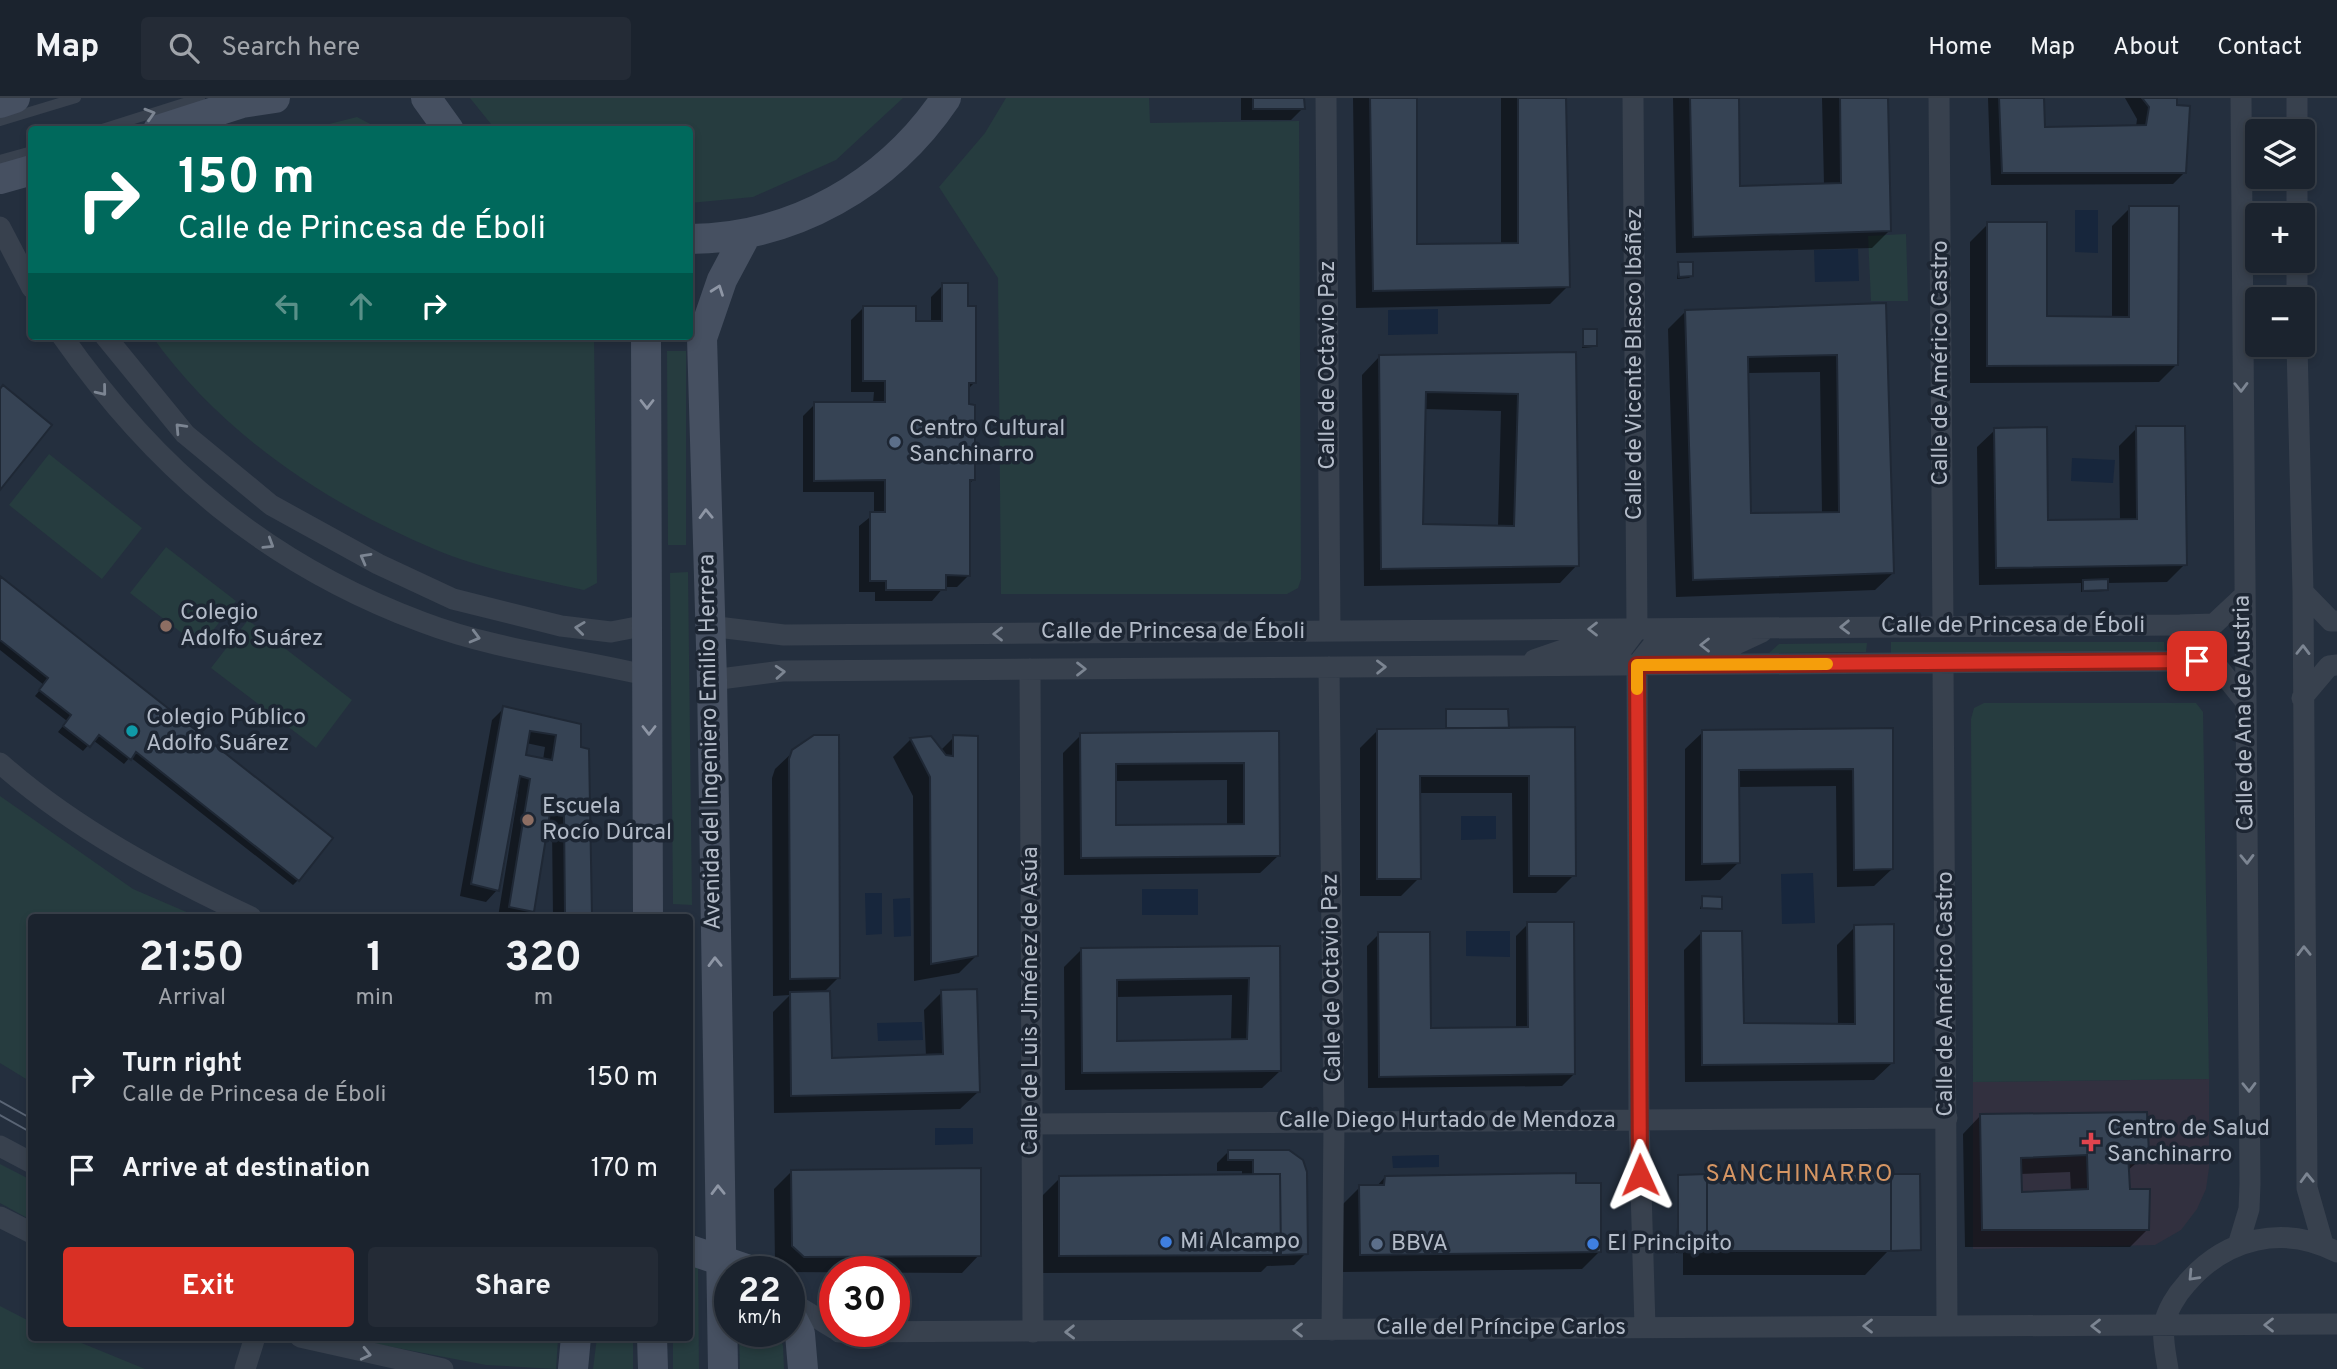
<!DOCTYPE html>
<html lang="en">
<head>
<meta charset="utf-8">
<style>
  body { margin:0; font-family:Overpass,sans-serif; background:#242b36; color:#f1f3f6; height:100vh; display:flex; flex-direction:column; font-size:26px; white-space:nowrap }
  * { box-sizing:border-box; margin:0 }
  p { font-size:23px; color:#a0a4aa }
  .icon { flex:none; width:38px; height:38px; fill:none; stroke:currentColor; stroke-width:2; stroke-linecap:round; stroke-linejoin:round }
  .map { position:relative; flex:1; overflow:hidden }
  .panel { position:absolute; left:28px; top:816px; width:665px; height:427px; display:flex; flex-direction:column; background:#1b232e; border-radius:7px; box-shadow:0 4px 10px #0003,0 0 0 2px #39404a }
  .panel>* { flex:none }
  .hud { position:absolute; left:28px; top:28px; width:665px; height:214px; border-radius:7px; box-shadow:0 4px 10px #0003,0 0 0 2px #39404a; background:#00695c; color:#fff; overflow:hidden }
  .tools { position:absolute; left:2245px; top:21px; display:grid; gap:14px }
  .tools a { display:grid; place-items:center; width:70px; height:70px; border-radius:7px; background:#1b232e; box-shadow:0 4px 10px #0003,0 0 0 2px #39404a; font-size:35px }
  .speed { position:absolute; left:714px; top:1158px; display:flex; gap:14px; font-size:35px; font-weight:700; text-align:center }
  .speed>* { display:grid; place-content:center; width:91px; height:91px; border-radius:50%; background:#1b232e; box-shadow:0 4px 10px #0003,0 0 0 2px #39404a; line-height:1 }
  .speed small { font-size:18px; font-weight:400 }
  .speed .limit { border:10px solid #d22; background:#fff; color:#111 }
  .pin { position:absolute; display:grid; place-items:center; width:60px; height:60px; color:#fff; margin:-30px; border-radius:14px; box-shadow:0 4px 10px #0006 }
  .me { position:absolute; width:77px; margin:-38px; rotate:359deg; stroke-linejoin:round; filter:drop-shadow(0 0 5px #0008) }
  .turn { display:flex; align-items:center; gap:24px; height:147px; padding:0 35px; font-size:32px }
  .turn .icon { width:91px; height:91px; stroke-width:2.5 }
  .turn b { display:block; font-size:49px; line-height:60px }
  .lanes { display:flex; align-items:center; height:66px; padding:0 35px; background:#0003; justify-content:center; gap:35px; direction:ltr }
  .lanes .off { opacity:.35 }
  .eta { display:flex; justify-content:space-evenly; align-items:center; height:119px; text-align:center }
  .eta b { font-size:42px; font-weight:700; line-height:49px }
  .action { display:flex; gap:14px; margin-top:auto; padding:14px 35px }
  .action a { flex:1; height:80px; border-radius:7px; background:#d93025; color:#fff; font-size:28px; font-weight:700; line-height:80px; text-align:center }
  .action a+a { background:#242b36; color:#f1f3f6 }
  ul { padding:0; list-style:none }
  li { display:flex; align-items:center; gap:21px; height:91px; padding:0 35px }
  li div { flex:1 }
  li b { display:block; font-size:26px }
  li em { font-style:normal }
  header { display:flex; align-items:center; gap:42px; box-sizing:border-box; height:98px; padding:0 35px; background:#1b232e; border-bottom:2px solid #39404a }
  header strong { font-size:33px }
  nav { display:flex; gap:38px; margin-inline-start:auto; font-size:24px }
  .search { width:490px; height:63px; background:#242b36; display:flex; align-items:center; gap:18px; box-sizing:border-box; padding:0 24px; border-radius:7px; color:#a0a4aa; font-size:26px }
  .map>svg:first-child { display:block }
  .medical { fill:#32303f }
  .green { fill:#263c3f }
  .water { fill:#17263c }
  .shadow { fill:#0007; fill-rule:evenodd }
  .building { fill:#364354; stroke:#1f2835; stroke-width:2; fill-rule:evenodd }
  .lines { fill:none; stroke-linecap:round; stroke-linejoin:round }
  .lane { stroke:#38414e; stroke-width:10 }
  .street { stroke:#38414e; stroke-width:21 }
  .secondary { stroke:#465061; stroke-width:30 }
  .tram { stroke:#5a6575; stroke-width:2 }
  .oneway { stroke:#7c8592 }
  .oneway2 { stroke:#8e96a5 }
  .route-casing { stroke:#8d1f18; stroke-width:18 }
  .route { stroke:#d93025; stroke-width:12 }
  .slow { stroke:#f59e0b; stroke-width:12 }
  .service-dot { fill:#5c6f8a; stroke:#1d2633; stroke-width:2.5 }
  .education-dot { fill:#8d6e63; stroke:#1d2633; stroke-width:2.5 }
  .culture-dot { fill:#0f9aa8; stroke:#1d2633; stroke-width:2.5 }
  .health-dot { fill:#e0444e; stroke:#1d2633; stroke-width:2.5 }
  .shop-dot { fill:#3f7fe0; stroke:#1d2633; stroke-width:2.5 }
  .labels { text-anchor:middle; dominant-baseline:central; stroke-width:7; stroke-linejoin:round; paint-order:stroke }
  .street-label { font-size:23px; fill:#b4bcc9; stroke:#1d2633 }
  .poi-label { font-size:23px; fill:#b4bcc9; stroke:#1d2633; text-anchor:start }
  .neighbourhood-label { font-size:24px; letter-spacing:2px; fill:#d59563; stroke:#1d2633 }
</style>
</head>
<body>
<header>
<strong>Map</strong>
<div class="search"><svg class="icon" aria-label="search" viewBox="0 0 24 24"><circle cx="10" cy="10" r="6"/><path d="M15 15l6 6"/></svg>Search here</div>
<nav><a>Home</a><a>Map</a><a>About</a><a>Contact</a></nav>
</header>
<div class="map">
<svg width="2337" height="1271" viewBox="0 0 2337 1271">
  <rect width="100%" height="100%" fill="#242f3e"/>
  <path class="medical" d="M2209,981V1070L2206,1091L2197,1111L2181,1132L2155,1147L1973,1151V984Z"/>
  <path class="green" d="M470,0H903L836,62L753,99L690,105V32L495,31Z
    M1006,0H1149L1150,25L1299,23L1301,481L1298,490L1287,496H1001L998,180L939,89L985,35Z
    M357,19L380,31H309Z
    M1906,136L1908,203H1871L1868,138Z
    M152,238H594L597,485L584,492C534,481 481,471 434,451C327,406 220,335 152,238Z
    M667,253H686V447H668Z
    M49,356L142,430L102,481L9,407Z
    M166,449L236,503L200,549L130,495Z
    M688,474L692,807L673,806L670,475Z
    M248,522L352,602L316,650L211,570Z
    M1891,544H2164L2165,554L1891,556Z
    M1867,545L1866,554L1769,555L1779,546Z
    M1984,605H2196L2203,614L2209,981L1973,984L1971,621L1974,610Z
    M0,698L133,791L198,819H32L31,984L0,965Z
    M690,863L695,1079H690Z
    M0,1066L31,1082V1122L0,1105Z
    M690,1168H698L699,1271H673V1239H690Z
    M0,1208L31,1224L32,1239H67L145,1271H0Z
    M739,1234H779L783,1248L784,1271H740Z
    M340,1239L558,1241L556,1271L486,1267Z
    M597,1239H633V1271H593Z"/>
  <path class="water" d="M2075,112H2098V155L2075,154Z
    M1858,151L1859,183L1815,184L1814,152Z
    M1438,211V236L1388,237V212Z
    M2072,360L2115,362L2113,385L2071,383Z
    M1461,718H1496V741L1461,742Z
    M1813,775L1815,825L1782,826L1781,776Z
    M1142,791H1198V817H1142Z
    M865,795H882V836L866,837Z
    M910,800L911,838L894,839L893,801Z
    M1466,833H1510V859L1466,858Z
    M922,924L923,942L878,943L877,925Z
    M935,1030H973V1046L935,1047Z
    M1439,1057V1069L1393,1070L1392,1058Z"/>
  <path class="shadow" d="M1241,0H1302L1303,10L1291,22H1241Z
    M1353,0H1415L1416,148L1501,147V0H1565L1568,188L1550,206L1356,210Z
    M1673,0H1737L1739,89L1824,87L1822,0H1886L1890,132L1872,150L1676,155Z
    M1988,0H2042L2043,30L2136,29L2137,21L2125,0H2175L2185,74L2173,86L1991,87Z
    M2130,110L2177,266L2159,284L1970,285V144L1988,126L2045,220H2112V128Z
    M1679,166L1691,178L1689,180L1677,181Z
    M943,187L967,210L975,284L968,291L974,381L969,386V477L957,489H944L932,503H875V494H859V428L874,416V394H803V318L815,306L873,305L874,294H851V222L863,210L914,225H931V199Z
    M1885,207L1893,475L1875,492L1676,499L1668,231L1686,213ZM1820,274L1822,416L1749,417L1747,275Z
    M1584,233L1595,247L1593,249L1582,250Z
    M1575,256L1577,467L1560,485L1364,488L1362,277L1379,259ZM1424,311L1501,313L1498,429L1421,427Z
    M2137,330L2185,466L2167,484L2106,485L2104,493L2081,494V485L1979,487L1977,349L1995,332L2046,424L2120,423L2119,348Z
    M0,481L298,782L293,787L130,659L124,666L93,642L83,653L58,634L67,623L35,598L44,587L0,552Z
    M504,610L580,628L590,819H553L552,729L546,728L532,813L527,819H498L518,696L515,695L497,792L486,804L460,798L492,622ZM526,645L545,649L543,662L524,658Z
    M1447,613L1507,632L1574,631V777L1556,795H1513L1512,695H1419V780L1401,798H1360V650L1378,632H1445Z
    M1891,632L1892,771L1874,788L1837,789L1836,688L1738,689V765L1720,782L1685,783V651L1703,634Z
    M1277,635L1278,758L1260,775L1064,777L1063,655L1081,637ZM1227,682V728L1114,729V683Z
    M954,639L977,857L959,875L914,883L913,698L893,659L911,641L940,653Z
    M794,653L839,879L823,895L830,961L926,958L924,912L942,894L978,994L960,1011L774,1015L773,914L790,897L773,898L772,680L775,671Z
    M1703,800L1720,810L1700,811Z
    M1528,826L1574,976L1562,988L1368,990L1367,848L1379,836L1429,932L1516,931V838Z
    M1855,829L1892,965L1874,982L1685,984L1684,852L1702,834L1742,926L1838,928L1837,847Z
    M1279,849L1280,973L1262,990L1065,992L1064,869L1082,851ZM1232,897L1231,943L1115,944V899Z
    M1980,1018L2147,1056L2127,1073L2128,1093L2148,1131L2130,1149H1965L1963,1036ZM2070,1074L2071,1094L2020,1096V1076Z
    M1229,1053L1288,1054L1306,1155L1294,1167L1267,1168L1261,1174L1042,1175V1098L1060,1080L1242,1078V1073H1217V1065Z
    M792,1073L979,1157L962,1175L783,1174L775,1166L774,1091Z
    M1679,1078L1919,1152L1887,1154L1865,1177H1683V1155H1676Z
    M1385,1079L1574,1087L1600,1153L1582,1171L1343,1174L1342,1107L1360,1089H1376Z"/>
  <path class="building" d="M1253,0H1304L1305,11H1253Z
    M1370,0H1417V146L1518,145V0H1566L1570,189L1373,193Z
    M1690,0H1739L1740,88L1841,85L1840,0H1888L1891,133L1693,139Z
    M1999,0H2044L2045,29L2146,27L2149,9L2142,0H2177V7L2190,8L2186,75H2002Z
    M2129,108H2179L2178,267L1987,268V124H2047V218L2129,219Z
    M1678,164H1693V178L1679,179Z
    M942,185H968V208H976V285H969V306L975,307V382H970V478L946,477V492H886V483H870V414H885V382L814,383V304H885V283H863V208H916V223H942Z
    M1886,205L1894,475L1693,482L1685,212ZM1837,257L1839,414L1751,415L1748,259Z
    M1583,231H1597V248H1583Z
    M1576,254L1579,468L1381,471L1379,257ZM1426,294L1518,296L1514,428L1423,426Z
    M3,287L52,327L0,392V291Z
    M2136,328H2185L2187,467L1996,470L1994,330L2047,329L2048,422L2137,421Z
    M0,478L333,740L299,783L136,654L131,662L99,637L90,649L63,628L71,617L39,592L48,580L0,542Z
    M2108,481V492L2083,493V482Z
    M503,608L581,626V649L589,651L592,819H565L564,718L550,715L534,814L509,809L530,681L520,678L499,793L471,786ZM530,633L556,637L552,662L526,657Z
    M1446,611H1508L1509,630H1446Z
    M1575,629L1576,778H1529V678H1420L1421,781H1377V631Z
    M1893,630V771L1854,772L1853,671L1739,672L1740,765L1702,766V632Z
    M1279,633L1280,758L1081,760L1080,635ZM1244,665V726L1116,727V666Z
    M814,637H839L840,880L790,881L789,661L792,652Z
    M953,637L978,638V858L931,866L930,679L910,640L931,638L946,657L953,658Z
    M1702,798L1722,799V811L1702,810Z
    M1527,824H1574L1575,976L1379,979L1378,834H1430L1431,930L1528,929Z
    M1894,826V965L1702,967L1701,833H1742L1744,925L1855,926L1854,827Z
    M1280,848L1281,973L1082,975L1081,850ZM1249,880L1247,941L1117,943V882Z
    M977,891L980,994L791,998L790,894L830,893L832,960L943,956L941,892Z
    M2147,1014L2149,1056L2128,1055L2130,1091H2150L2149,1132H1982L1980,1016ZM2087,1057L2088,1091L2022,1094L2021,1060Z
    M1228,1052H1289L1303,1062L1307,1074L1308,1156L1281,1157L1280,1076H1253V1062H1228Z
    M981,1070V1158L804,1159L792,1148L791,1072Z
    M1576,1075V1085H1601V1154L1360,1157L1359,1087H1384L1385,1078Z
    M1280,1076L1281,1157L1059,1158V1078Z
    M1707,1076H1891V1153H1707Z
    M1707,1076V1153H1678V1077Z
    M1891,1076H1920L1921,1152L1891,1153Z"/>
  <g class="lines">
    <path class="lane" d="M0,23L76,0
      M99,32L200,0
      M0,62L32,53"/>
    <path class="street" d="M1326,0L1330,533
      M1939,0L1943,529
      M2297,33V0
      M2297,79V117
      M0,129L32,190
      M2297,163V201
      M62,238C156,372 267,466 422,524C495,552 574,560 649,578
      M105,238L185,336L271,407L378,466L453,501L561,528L611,534L647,527
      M2297,247L2303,494L2307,1090L2323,1146
      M2303,494L2331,523H2337
      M709,528L784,537L2180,527L2214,526L2245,497
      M1534,562L1563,552L1622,551L1637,531L1633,0
      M1943,565L1947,1228
      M1329,569L1334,1024L1332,1232
      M1030,571L1033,1234
      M712,582L782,573L2180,563H2213L2245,603
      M2302,600L2329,568L2337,567
      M0,665C73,730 164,778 251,819
      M1032,1026L1947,1020
      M0,1048L32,1065
      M0,1119L32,1135
      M2239,1144L2249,1111L2250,1086L2241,0
      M789,1203L835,1231
      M1645,1229L1639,1022L1637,567L1653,547H1734L1762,534
      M839,1234L2337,1226
      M300,1239L443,1271
      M245,1271L255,1239
      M2168,1271C2166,1258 2162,1241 2164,1228C2166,1213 2177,1196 2187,1185C2226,1140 2283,1126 2337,1154"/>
    <path class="secondary" d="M426,0L449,32
      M0,5L15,0
      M158,32L242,5L275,0
      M0,81L32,72
      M690,141C794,140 888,86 946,0
      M646,238L648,819
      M690,1152L755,1174
      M789,1214L800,1236L803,1271
      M652,1239L653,1271
      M573,1271L576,1239
      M723,1271L712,582L702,240L722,182L746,137"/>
    <path class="tram" d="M0,1003L32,1021
      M0,1017L32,1035"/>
  </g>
  <defs><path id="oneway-chevron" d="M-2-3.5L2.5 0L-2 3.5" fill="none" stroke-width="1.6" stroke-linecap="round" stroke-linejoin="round" transform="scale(1.75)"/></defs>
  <g class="oneway">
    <use href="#oneway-chevron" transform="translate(150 16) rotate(-17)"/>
    <use href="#oneway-chevron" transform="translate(2241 289) rotate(89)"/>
    <use href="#oneway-chevron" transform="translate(102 293) rotate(51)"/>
    <use href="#oneway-chevron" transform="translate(180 330) rotate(-133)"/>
    <use href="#oneway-chevron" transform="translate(269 446) rotate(32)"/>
    <use href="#oneway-chevron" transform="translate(365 460) rotate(-151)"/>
    <use href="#oneway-chevron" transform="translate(1845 529) rotate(179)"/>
    <use href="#oneway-chevron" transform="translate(580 530) rotate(-173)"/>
    <use href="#oneway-chevron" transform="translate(1593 531) rotate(180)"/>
    <use href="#oneway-chevron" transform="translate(998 536) rotate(180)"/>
    <use href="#oneway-chevron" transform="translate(475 539) rotate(15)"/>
    <use href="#oneway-chevron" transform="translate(1705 547) rotate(180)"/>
    <use href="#oneway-chevron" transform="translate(2303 552) rotate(-89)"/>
    <use href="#oneway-chevron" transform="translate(1381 569) rotate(-1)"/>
    <use href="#oneway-chevron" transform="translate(1081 571)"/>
    <use href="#oneway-chevron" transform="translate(780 574) rotate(-4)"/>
    <use href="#oneway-chevron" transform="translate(2247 761) rotate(89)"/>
    <use href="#oneway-chevron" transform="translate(2304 853) rotate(-91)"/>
    <use href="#oneway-chevron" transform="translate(2249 989) rotate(89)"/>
    <use href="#oneway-chevron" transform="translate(2307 1080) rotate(-92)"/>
    <use href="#oneway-chevron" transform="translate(2193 1178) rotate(133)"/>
    <use href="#oneway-chevron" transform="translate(2269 1227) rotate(180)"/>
    <use href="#oneway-chevron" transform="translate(1868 1228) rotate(180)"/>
    <use href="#oneway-chevron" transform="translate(2096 1228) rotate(180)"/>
    <use href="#oneway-chevron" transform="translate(1298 1232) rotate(180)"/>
    <use href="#oneway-chevron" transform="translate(1070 1234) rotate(179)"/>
    <use href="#oneway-chevron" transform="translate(366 1256) rotate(13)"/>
  </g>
  <g class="oneway2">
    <use href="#oneway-chevron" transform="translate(718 192) rotate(-70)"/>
    <use href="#oneway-chevron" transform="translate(647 306) rotate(90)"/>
    <use href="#oneway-chevron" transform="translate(706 416) rotate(-92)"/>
    <use href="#oneway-chevron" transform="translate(649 632) rotate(90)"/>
    <use href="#oneway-chevron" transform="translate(715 864) rotate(-91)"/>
    <use href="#oneway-chevron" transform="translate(718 1092) rotate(-91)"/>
  </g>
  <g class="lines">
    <defs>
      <path id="route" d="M1640,1077L1637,567L2197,563"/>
    </defs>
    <use href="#route" class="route-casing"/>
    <use href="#route" class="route"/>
    <path class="slow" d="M1637,591V567L1827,566"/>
  </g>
  <g class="service-dot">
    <circle cx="895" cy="344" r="7"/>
    <circle cx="1377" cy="1146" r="7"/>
  </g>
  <g class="education-dot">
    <circle cx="166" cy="528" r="7"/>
    <circle cx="528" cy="722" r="7"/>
  </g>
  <circle class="culture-dot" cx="132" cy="633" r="7"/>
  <path class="health-dot" d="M2087.5 1033.5h7v7h7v7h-7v7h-7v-7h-7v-7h7z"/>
  <g class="shop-dot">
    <circle cx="1166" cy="1144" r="7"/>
    <circle cx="1593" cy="1146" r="7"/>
  </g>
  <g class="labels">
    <g class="street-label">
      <text transform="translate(1941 265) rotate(-90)">Calle de Américo Castro</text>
      <text transform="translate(1635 266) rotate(-90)">Calle de Vicente Blasco Ibáñez</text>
      <text transform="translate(1328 267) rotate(-90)">Calle de Octavio Paz</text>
      <text x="2013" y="528">Calle de Princesa de Éboli</text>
      <text x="1173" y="534">Calle de Princesa de Éboli</text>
      <text transform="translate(2245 615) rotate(-91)">Calle de Ana de Austria</text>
      <text transform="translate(711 644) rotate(-91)">Avenida del Ingeniero Emilio Herrera</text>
      <text transform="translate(1333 880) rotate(-91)">Calle de Octavio Paz</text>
      <text transform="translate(1946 896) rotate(-90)">Calle de Américo Castro</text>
      <text transform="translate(1031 903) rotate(-90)">Calle de Luis Jiménez de Asúa</text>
      <text x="1447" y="1023">Calle Diego Hurtado de Mendoza</text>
      <text x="1501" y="1230">Calle del Príncipe Carlos</text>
    </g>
    <g class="poi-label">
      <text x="909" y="331">Centro Cultural<tspan x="909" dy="26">Sanchinarro</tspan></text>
      <text x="180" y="515">Colegio<tspan x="180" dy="26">Adolfo Suárez</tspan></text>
      <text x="146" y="620">Colegio Público<tspan x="146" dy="26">Adolfo Suárez</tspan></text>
      <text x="542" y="709">Escuela<tspan x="542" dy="26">Rocío Dúrcal</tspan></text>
      <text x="2107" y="1031">Centro de Salud<tspan x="2107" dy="26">Sanchinarro</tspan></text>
      <text x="1180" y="1144">Mi Alcampo</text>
      <text x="1391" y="1146">BBVA</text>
      <text x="1607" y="1146">El Principito</text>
    </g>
    <g class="neighbourhood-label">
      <text x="1800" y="1077">SANCHINARRO</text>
    </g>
  </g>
</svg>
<div class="tools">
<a><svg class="icon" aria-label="layers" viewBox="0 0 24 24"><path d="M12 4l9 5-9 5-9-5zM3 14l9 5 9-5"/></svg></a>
<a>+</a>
<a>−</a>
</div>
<div class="speed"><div>22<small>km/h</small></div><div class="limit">30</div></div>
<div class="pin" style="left:2197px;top:563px;background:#d93025"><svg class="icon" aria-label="arrive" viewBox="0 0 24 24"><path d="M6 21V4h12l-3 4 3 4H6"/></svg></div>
<svg class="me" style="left:1640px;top:1077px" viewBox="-20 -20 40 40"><path d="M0-17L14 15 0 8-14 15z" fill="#d93025" stroke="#fff" stroke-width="4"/></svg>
<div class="hud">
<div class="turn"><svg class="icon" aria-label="right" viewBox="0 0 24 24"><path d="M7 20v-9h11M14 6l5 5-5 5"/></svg><div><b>150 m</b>Calle de Princesa de Éboli</div></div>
<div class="lanes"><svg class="icon off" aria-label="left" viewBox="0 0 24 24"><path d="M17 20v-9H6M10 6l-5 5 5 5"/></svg><svg class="icon off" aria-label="ahead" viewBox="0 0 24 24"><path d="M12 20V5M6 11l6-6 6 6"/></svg><svg class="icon" aria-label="right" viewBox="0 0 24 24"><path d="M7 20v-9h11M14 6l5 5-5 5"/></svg></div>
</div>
<section class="panel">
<div class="eta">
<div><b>21:50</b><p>Arrival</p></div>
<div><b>1</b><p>min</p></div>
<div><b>320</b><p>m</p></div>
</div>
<ul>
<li><svg class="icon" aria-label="right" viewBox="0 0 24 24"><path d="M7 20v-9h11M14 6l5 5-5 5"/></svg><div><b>Turn right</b><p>Calle de Princesa de Éboli</p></div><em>150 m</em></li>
<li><svg class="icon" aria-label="arrive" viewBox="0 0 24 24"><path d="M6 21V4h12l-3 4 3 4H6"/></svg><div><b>Arrive at destination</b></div><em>170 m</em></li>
</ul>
<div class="action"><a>Exit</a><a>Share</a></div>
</section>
</div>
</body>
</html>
